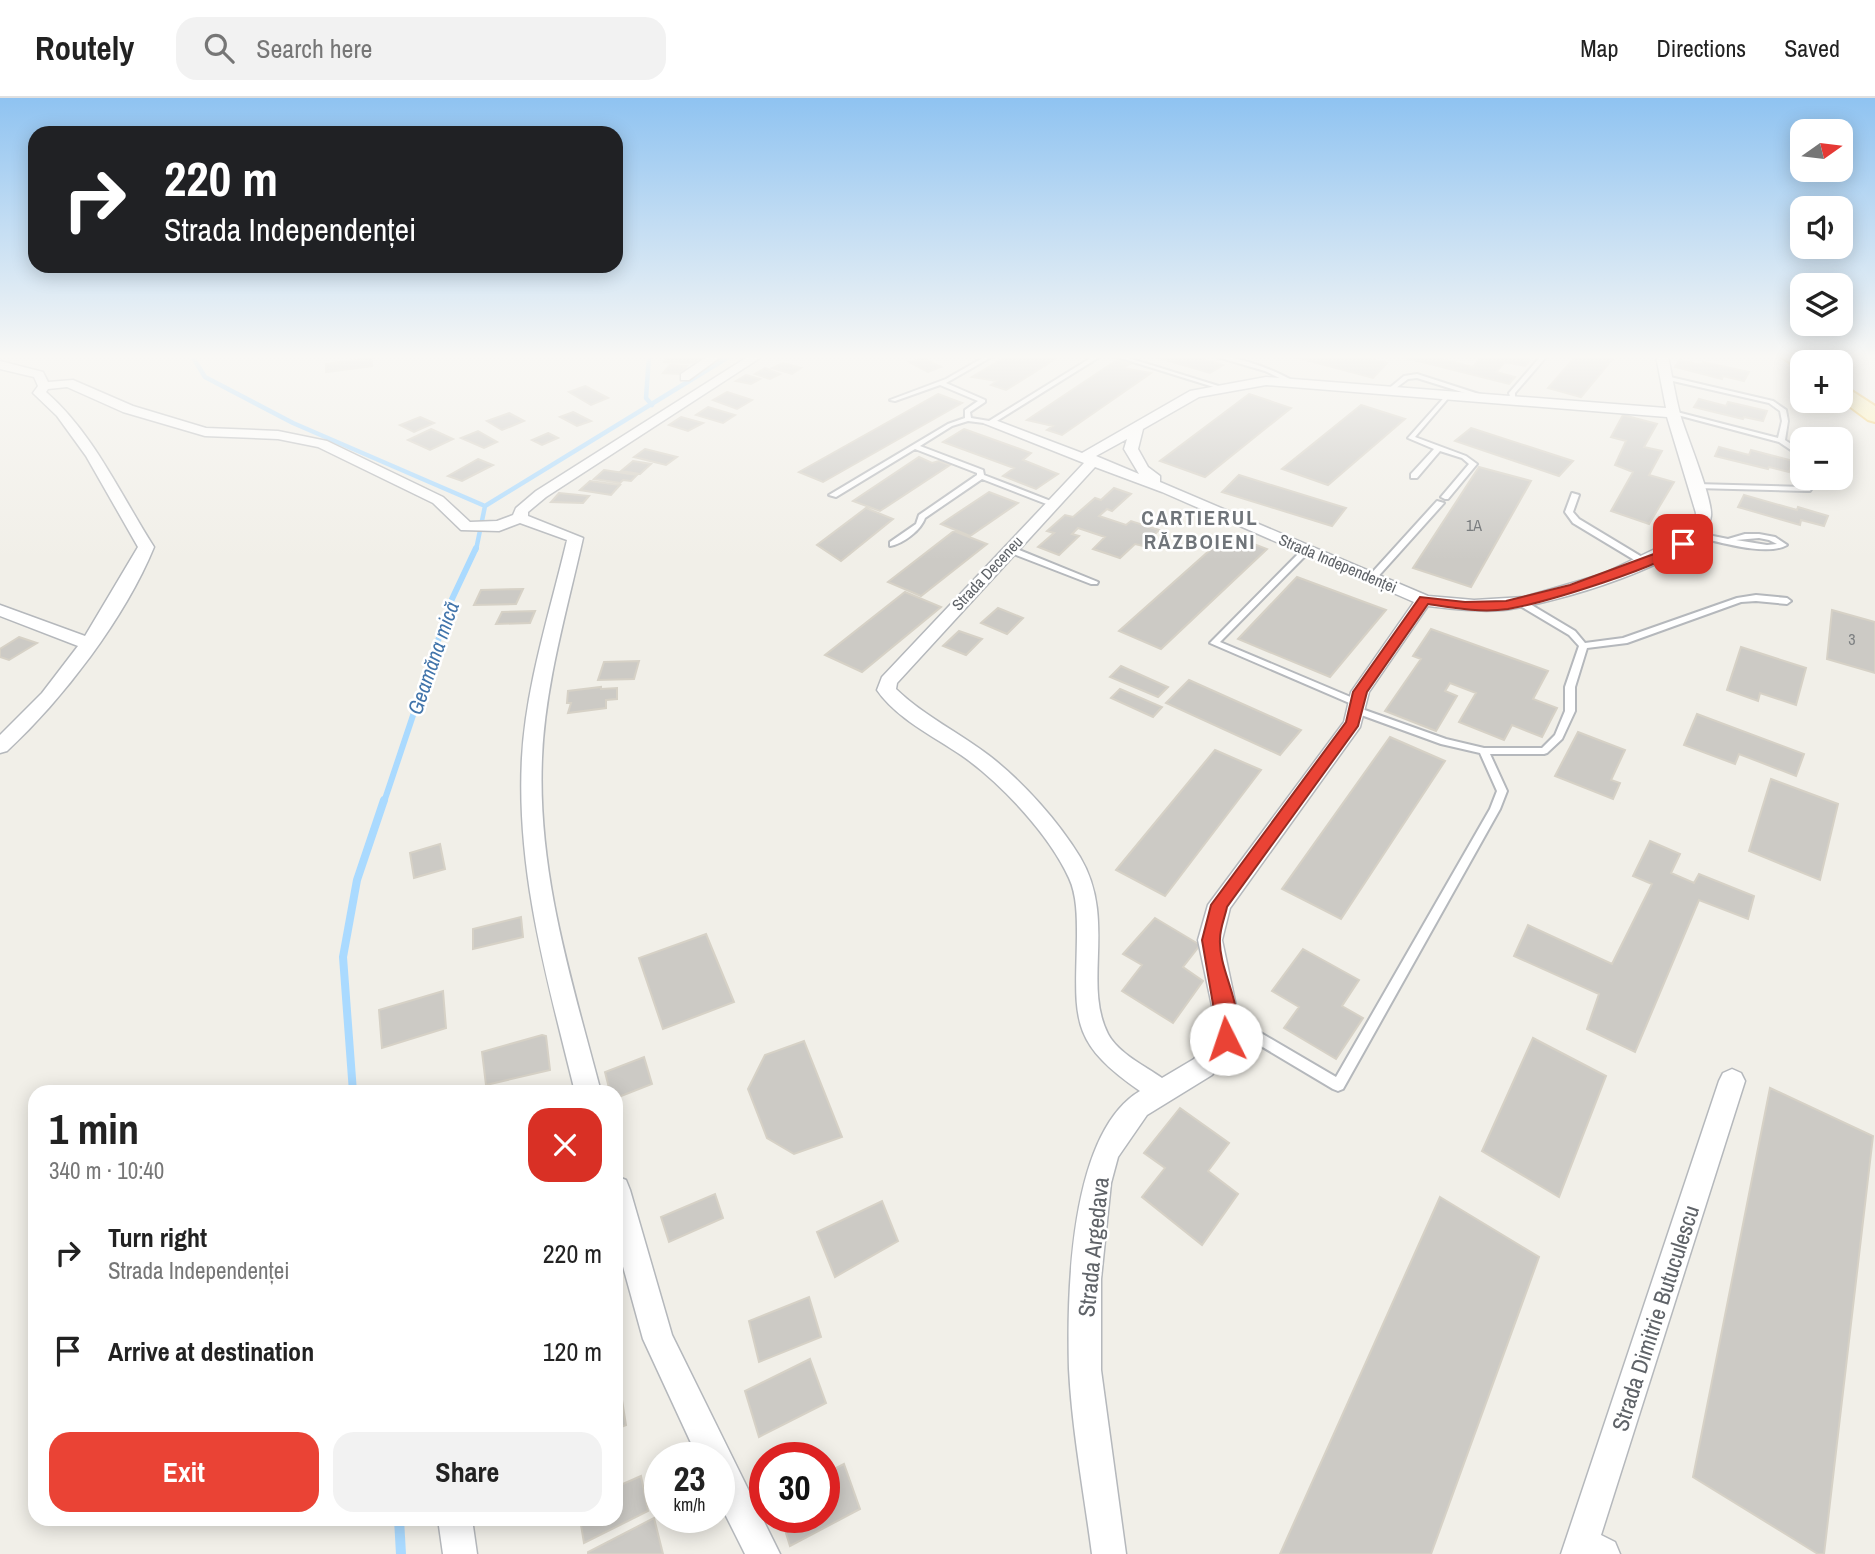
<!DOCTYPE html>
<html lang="en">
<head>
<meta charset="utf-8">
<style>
  body { margin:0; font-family:"Archivo Narrow",sans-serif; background:#f2f2f2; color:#222; height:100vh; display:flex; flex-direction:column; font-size:26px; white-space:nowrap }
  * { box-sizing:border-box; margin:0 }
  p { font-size:23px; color:#767676 }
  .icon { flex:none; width:38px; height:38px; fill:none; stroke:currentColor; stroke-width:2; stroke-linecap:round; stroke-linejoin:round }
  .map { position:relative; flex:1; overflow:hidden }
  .side { position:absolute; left:28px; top:987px; width:595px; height:441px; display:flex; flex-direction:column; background:#fff; border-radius:21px; box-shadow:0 4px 18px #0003 }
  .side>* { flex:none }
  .hud { position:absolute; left:28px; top:28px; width:595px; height:147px; border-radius:21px; box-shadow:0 4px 18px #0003; background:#202124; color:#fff; overflow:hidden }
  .needle { width:46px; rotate:76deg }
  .buttons { position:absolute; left:1790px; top:21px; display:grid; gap:14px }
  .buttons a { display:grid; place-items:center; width:63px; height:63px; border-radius:14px; background:#fff; box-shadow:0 4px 18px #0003; font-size:35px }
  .speed { position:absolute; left:644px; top:1344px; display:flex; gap:14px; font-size:35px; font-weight:700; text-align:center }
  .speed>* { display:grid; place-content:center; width:91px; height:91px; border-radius:50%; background:#fff; box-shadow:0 4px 18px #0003; line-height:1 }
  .speed small { font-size:18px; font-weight:400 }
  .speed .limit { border:10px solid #d22; background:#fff; color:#111 }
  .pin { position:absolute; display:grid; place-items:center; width:60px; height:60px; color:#fff; margin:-30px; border-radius:14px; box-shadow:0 4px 10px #0006 }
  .me { position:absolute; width:77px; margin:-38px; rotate:356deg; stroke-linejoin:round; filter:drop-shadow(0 0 5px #0008) }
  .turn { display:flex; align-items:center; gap:24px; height:147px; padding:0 21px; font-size:32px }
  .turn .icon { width:91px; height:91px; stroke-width:2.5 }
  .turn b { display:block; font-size:49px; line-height:60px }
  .round { display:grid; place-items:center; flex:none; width:74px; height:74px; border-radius:21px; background:#f2f2f2 }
  .summary { display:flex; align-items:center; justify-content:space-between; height:119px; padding:0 21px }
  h1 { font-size:42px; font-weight:700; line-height:52px }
  .primary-button { display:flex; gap:14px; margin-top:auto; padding:14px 21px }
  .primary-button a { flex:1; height:80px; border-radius:21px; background:#ea4335; color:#fff; font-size:28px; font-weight:700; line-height:80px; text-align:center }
  .primary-button a+a { background:#f2f2f2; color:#222 }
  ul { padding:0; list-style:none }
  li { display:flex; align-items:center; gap:21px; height:98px; padding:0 21px }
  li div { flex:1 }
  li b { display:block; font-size:26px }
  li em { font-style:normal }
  header { display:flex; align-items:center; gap:42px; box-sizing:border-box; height:98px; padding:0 35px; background:#fff; border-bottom:2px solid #e0e0e0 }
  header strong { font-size:33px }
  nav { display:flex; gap:38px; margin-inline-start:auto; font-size:24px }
  .search { width:490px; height:63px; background:#f2f2f2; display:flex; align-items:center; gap:18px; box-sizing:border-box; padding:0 24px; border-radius:21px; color:#767676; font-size:26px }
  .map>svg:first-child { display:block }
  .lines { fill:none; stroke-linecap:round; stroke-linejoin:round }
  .stream-far3 { stroke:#aadaff; stroke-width:4.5 }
  .stream-far2 { stroke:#aadaff; stroke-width:6 }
  .stream-far1 { stroke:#aadaff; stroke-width:8 }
  .stream { stroke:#aadaff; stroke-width:10 }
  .building { fill:#cccac5; stroke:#d6d1c6; stroke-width:2 }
  .lane-casing { stroke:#b5b8bc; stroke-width:4 }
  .street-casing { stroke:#b5b8bc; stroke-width:3 }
  .primary-casing { stroke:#f2c960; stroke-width:4 }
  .lane { fill:#fff; fill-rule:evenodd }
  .street { fill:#fff; fill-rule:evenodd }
  .primary { fill:#fff2af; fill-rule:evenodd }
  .route { fill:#ea4335; stroke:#982c22; stroke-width:2 }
  .labels { text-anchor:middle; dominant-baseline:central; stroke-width:5; stroke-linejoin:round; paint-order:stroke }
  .number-label { font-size:16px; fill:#7a7d7f }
  .far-street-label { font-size:16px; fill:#5f6368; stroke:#fff }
  .far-district-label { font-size:21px; font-weight:bold; letter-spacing:2px; fill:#70757a; stroke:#fff }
  .water-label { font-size:21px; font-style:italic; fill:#4174aa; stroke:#fff }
  .near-street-label { font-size:23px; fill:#5f6368; stroke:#fff }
</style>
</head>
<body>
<header>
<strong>Routely</strong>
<div class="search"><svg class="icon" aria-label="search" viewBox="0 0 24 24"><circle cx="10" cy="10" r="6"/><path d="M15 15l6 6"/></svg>Search here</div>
<nav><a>Map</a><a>Directions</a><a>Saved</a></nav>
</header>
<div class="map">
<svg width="1875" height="1456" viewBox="0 0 1875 1456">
  <rect width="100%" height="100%" fill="#f1efe8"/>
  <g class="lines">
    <path class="stream-far3" d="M192,258L205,279L293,325L485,408
      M649,258L646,300L652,307
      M476,452L485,408L730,258"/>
    <path class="stream-far2" d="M384,704L452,501L476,450"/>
    <path class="stream-far1" d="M353,994L343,859L357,782L384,702"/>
    <path class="stream" d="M399,1421L401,1456"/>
  </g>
  <path class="building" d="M669,258H710L706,264L686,265L664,264Z
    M1007,258H1060L1006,292L991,287L997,283L972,279Z
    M1152,258H1193L1223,267L1210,275Z
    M1291,258H1358L1387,265L1373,280Z
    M1398,258H1429L1473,269L1482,258H1479H1514L1530,262L1525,268L1505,264L1496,274L1515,279L1509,286Z
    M1576,258H1615L1581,299L1548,290Z
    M372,260V268L326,274V266Z
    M923,260L941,269L928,274L909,264Z
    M1117,262L1130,266L1123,270L1151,275L1062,337L1047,332L1053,328L1027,322Z
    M1680,262L1701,267L1703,264L1749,274L1744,283L1723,278L1722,281L1675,269Z
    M783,265L801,270L792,276L772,270Z
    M670,267L687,268L680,276L663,275Z
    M765,270L780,276L770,281L755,276Z
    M746,277L760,281L751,286L736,283Z
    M585,288L608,300L591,307L569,294Z
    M727,294L752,302L737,311L713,302Z
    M938,296L962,305L823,384L799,374Z
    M1249,296L1291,310L1205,379L1160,363Z
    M1699,301L1726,308L1728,304L1767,313L1763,323L1744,319L1743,321L1694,309Z
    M1361,307L1405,321L1328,387L1282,371Z
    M708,309L735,317L723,325L696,317Z
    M573,314L591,323L577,328L560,319Z
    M509,315L524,323L502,332L487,323Z
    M1623,317L1657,326L1644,349L1662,353L1649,377L1674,384L1649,426L1611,413L1633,374L1615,367L1626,343L1611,339Z
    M420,319L434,325L414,334L400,327Z
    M681,319L703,325L688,333L669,327Z
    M1471,330L1573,363L1559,378L1455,343Z
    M431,331L453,341L430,352L408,342Z
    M964,331L1031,355L1023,362L1058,376L1036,391L1003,378L1014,370L943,344Z
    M478,333L497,344L484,350L461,340Z
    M548,335L558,340L542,347L532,342Z
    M1719,349L1749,357L1751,352L1793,363L1789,374L1769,369L1768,371L1715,358Z
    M645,351L677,359L666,367L634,359Z
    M919,359L932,365L939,363L950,367L880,413L853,403Z
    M478,361L493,367L462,383L448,378Z
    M633,363L651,366L640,376L621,373Z
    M1479,369L1531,383L1471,489L1413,470Z
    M604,372L637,377L631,383L623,382L620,385L594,381Z
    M1239,377L1346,410L1332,428L1222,394Z
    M590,383L620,387L611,397L580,392Z
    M1114,390L1131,396L1112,413L1107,411L1099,418L1126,427L1131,423L1159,432L1143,448L1135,446L1120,460L1093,451L1105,439L1078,430L1072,436L1079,438L1059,457L1038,449L1054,435L1047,433L1065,417L1073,419L1095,400L1101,402Z
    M989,394L1018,405L970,438L941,426Z
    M559,395L589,398L583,405L551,404Z
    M1744,397L1797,412L1798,409L1828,418L1824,428L1801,422L1800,427L1738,409Z
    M866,410L893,421L841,463L817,447Z
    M954,433L987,446L921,498L888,484Z
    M1228,436L1267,451L1161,551L1119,533Z
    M1297,479L1386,512L1330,579L1238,541Z
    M523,491L516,506L474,507L481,492Z
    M905,494L941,509L862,574L825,557Z
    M998,510L1023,520L1007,536L981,525Z
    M1832,512L1875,524V575L1827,561Z
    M535,513L530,525L496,526L502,514Z
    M1431,531L1548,573L1533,601L1557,610L1542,639L1512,627L1504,642L1459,624L1476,595L1450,585L1445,593L1457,598L1436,633L1385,613L1421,561L1413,558Z
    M959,533L982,541L966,557L943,548Z
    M19,539L37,545L9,562L0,559V551Z
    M1741,549L1806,570L1796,607L1760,595L1758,603L1727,592Z
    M639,563L634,581L598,582L604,564Z
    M1121,568L1168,589L1158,599L1110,579Z
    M1189,582L1301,632L1280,657L1166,605Z
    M601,589V591L617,590V601L606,602V610L568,615L571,605H567L568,593Z
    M1120,591L1162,609L1153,619L1111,600Z
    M1697,616L1804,656L1796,678L1739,656L1735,666L1684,647Z
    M1578,634L1625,652L1611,682L1620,685L1613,701L1555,678Z
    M1390,639L1445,663L1341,821L1282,791Z
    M1215,652L1261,672L1165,798L1116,772Z
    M1771,681L1838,706L1820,782L1749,753Z
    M1650,743L1680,756L1671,775L1694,785L1699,776L1754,798L1748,821L1699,802L1635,954L1587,931L1599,896L1514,858L1528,827L1612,866L1652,786L1633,778Z
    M440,746L445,771L414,780L410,755Z
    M521,819L523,839L473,851V831Z
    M1155,820L1200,847L1183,869L1203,883L1173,925L1122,893L1142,867L1123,856Z
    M706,836L734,904L663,931L639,860Z
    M1303,851L1359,882L1342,908L1363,920L1336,961L1284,930L1299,909L1272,893Z
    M443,893L446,930L382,950L379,912Z
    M542,937L546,938L550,972L486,987L482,954Z
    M1533,940L1606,978L1559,1099L1482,1053Z
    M804,943L842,1039L794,1056L767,1040L748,991L765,957Z
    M644,959L652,986L616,1000V994H610L605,974Z
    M1770,990L1873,1038L1824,1456H1818L1693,1379Z
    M1180,1010L1229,1045L1208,1073L1238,1096L1202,1147L1142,1099L1165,1070L1144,1055Z
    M715,1096L723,1120L669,1144L661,1119Z
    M1440,1099L1539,1159L1431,1456H1280Z
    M882,1103L898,1143L835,1179L817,1134Z
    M809,1199L821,1239L759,1264L749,1223Z
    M810,1261L826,1305L759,1339L745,1293Z
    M619,1283L626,1327L616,1331V1284Z
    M844,1366L860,1411L790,1448L781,1419H824V1376Z
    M641,1378L648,1413L584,1445L580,1421H616V1389Z
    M654,1420L663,1456H588V1454Z"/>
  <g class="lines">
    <defs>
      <path id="lane" d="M986,258H993L946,285L985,302V304L970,314L971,320L989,323L1094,258H1101L992,326L968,323L952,328L920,348L983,372L984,377L1056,405L1049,407L982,381L925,420C921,432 903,446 890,448V444L916,426L919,417L977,377V375L915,351L836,399L829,397L948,326L965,320V312L978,303L940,287L895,303L890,302L946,281Z
        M1114,258H1122L1225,290L1220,291Z
        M1214,258C1234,257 1276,272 1293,283L1288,284L1265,273Z
        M1541,258H1547L1515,295V302H1511L1509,295Z
        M1417,276L1485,298L1486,299L1481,300L1417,280L1408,281L1392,293L1387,292L1404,278Z
        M1666,278L1773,303L1786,312L1788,323L1785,342C1797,350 1802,351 1802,367L1798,365L1794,354L1779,344L1670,315L1673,313L1778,340L1782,323L1780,313L1769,305L1664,281V279Z
        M1449,294L1452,296L1451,297L1415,339L1466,358L1477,366L1448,401H1445L1441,399L1469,366L1462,360L1440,353L1417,380H1411V376L1434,351L1408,340Z
        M1807,380H1813L1816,384L1810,393H1807L1696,390L1692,388L1696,386L1805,389L1808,384Z
        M1572,395L1579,397L1573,414L1579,421L1647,462V466H1641L1573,425L1565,414Z
        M1437,403L1444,405L1374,483H1368V479Z
        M1693,434L1728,441L1745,436H1759L1775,439L1787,447C1766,459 1717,443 1693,438ZM1759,440L1769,442L1777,446L1767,447L1736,442Z
        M1006,449H1012L1098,484L1097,486H1091L1006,453Z
        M1304,450H1310L1311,452L1220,544L1360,603L1362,605L1360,607H1354L1210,545Z
        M1756,497L1787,500L1791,503L1787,506L1756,503L1741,504L1627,545L1587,550L1575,589V613L1562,641L1547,655L1544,656H1490L1507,693L1500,711L1343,991L1338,993L1333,991L1224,926L1222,922L1224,918L1228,917L1232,918L1336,979L1490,711L1497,693L1480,655L1441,646L1353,614L1351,612L1353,610H1359L1446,641L1484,650H1542L1555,637L1565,613V589L1579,548L1569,537L1517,506V502H1523L1575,533L1585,545L1623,540L1737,500Z"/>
      <path id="street" d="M708,258H722L689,282H681V276Z
        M749,258H763L546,399L528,414V418L583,440C567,512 545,586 542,660C537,775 572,884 601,994H575C548,884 516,775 522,660C526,587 550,514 567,442L520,425L499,433L461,432L433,405L318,349L278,341L205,338L123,314L67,289L48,291L46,294C94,336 120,396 154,449C125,520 63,601 7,653L0,655V637L42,595L78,548L0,518V507L85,538L138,449L86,358L57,318L33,295L38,288L34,279L0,271V263L43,274L48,284L73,282L133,308L206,330L278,333L327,343L443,399L470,424L497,423L513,417L516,410L536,393Z
        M1656,258H1668C1672,277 1675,297 1680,316C1686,337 1713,401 1711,418C1706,464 1544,508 1503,512C1478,514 1453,511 1428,508L1369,594L1360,629L1230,810L1222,842L1239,922V941L1212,977L1147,1017L1118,1059L1111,1085L1101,1181V1272L1126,1456H1092C1084,1395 1072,1332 1069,1271C1067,1197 1069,1035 1140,993C1067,943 1076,919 1077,838C1077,819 1077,797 1069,780C1049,736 1000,684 961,657C933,638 896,620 877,592L882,579L1084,365L983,325L995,322L1082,355L1190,293L1266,279L1666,310ZM1266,287L1667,319L1696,415L1694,427L1680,439L1603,476L1524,499L1474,502L1428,498L1160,384V378L1148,369L1138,351L1143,331L1199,299ZM1127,341L1124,351L1139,376L1096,358ZM1095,369L1162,394L1414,504L1351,594L1344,624L1208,807L1198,842L1215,922L1214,937L1194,961L1162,980C1145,968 1118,955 1108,936C1082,885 1117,821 1080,759C1058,723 1024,685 991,659C960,635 924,618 896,591L897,585Z
        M1732,971L1741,975L1745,983L1601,1437L1615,1444L1620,1456H1561L1719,983L1723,975Z
        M616,1078L626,1082L630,1092L672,1237L780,1456H745L719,1404V1360H698L643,1241L616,1143Z
        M438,1421H472L477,1456H443Z"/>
      <path id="primary" d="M1780,258H1803L1811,264H1802V272Z
        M1841,286L1875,308V324L1868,322L1841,302Z"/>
    </defs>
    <use href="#lane" class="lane-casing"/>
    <use href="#street" class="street-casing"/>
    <use href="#primary" class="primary-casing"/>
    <use href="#lane" class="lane"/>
    <use href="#street" class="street"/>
    <use href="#primary" class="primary"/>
  </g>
  <linearGradient id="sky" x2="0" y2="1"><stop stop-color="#8fc3f1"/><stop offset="0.56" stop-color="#f9f8f5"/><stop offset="1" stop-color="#f9f8f5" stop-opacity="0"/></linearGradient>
  <rect width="1875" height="462" fill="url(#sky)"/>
  <path class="route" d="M1679,444L1689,446C1667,468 1543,505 1508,511C1481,515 1454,510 1428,506L1367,594L1358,628L1227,809C1225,819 1220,830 1220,841C1218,874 1249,914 1233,947H1220L1202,842L1211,807L1346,624L1353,594L1420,499L1465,504L1506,503L1570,487L1662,453Z"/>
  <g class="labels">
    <g class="number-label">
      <text x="1474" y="427">1A</text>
      <text x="1852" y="541">3</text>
    </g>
    <g class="far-street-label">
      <text transform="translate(1338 465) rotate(23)">Strada Independenței</text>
      <text transform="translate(987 475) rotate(-47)">Strada Deceneu</text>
    </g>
    <g class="far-district-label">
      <text x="1200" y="419">CARTIERUL<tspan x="1200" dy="24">RĂZBOIENI</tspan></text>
    </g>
    <g class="water-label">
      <text transform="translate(433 560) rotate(-71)">Geamăna mică</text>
    </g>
    <g class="near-street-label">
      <text transform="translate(1093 1149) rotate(-84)">Strada Argedava</text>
      <text transform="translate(1655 1220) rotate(-72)">Strada Dimitrie Butuculescu</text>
    </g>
  </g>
</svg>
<div class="buttons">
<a><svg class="needle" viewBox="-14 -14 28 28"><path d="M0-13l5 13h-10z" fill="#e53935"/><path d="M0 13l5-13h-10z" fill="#767676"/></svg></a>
<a><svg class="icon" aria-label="sound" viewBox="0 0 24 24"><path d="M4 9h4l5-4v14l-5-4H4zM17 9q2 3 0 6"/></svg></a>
<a><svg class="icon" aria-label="layers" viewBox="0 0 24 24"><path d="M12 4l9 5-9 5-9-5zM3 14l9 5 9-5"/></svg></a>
<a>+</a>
<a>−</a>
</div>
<div class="speed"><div>23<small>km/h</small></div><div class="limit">30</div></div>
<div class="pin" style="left:1683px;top:446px;background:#d93025"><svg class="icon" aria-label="arrive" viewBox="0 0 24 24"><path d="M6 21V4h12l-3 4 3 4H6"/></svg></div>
<svg class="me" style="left:1226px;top:941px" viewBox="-20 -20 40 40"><circle r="19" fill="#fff"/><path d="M0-13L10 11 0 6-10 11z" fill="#ea4335"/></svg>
<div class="hud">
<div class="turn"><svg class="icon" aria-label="right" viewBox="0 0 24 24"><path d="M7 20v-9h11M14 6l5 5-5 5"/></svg><div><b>220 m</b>Strada Independenței</div></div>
</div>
<section class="side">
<div class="summary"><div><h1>1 min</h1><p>340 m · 10:40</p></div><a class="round" style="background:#d93025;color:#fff"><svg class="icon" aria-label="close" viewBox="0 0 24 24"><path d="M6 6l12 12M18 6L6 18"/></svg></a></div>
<ul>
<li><svg class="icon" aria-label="right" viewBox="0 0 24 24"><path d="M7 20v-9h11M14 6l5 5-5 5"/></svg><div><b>Turn right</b><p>Strada Independenței</p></div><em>220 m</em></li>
<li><svg class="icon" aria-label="arrive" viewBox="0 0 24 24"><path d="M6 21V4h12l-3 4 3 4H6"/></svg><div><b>Arrive at destination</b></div><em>120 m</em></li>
</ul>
<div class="primary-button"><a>Exit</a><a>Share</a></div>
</section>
</div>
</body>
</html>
